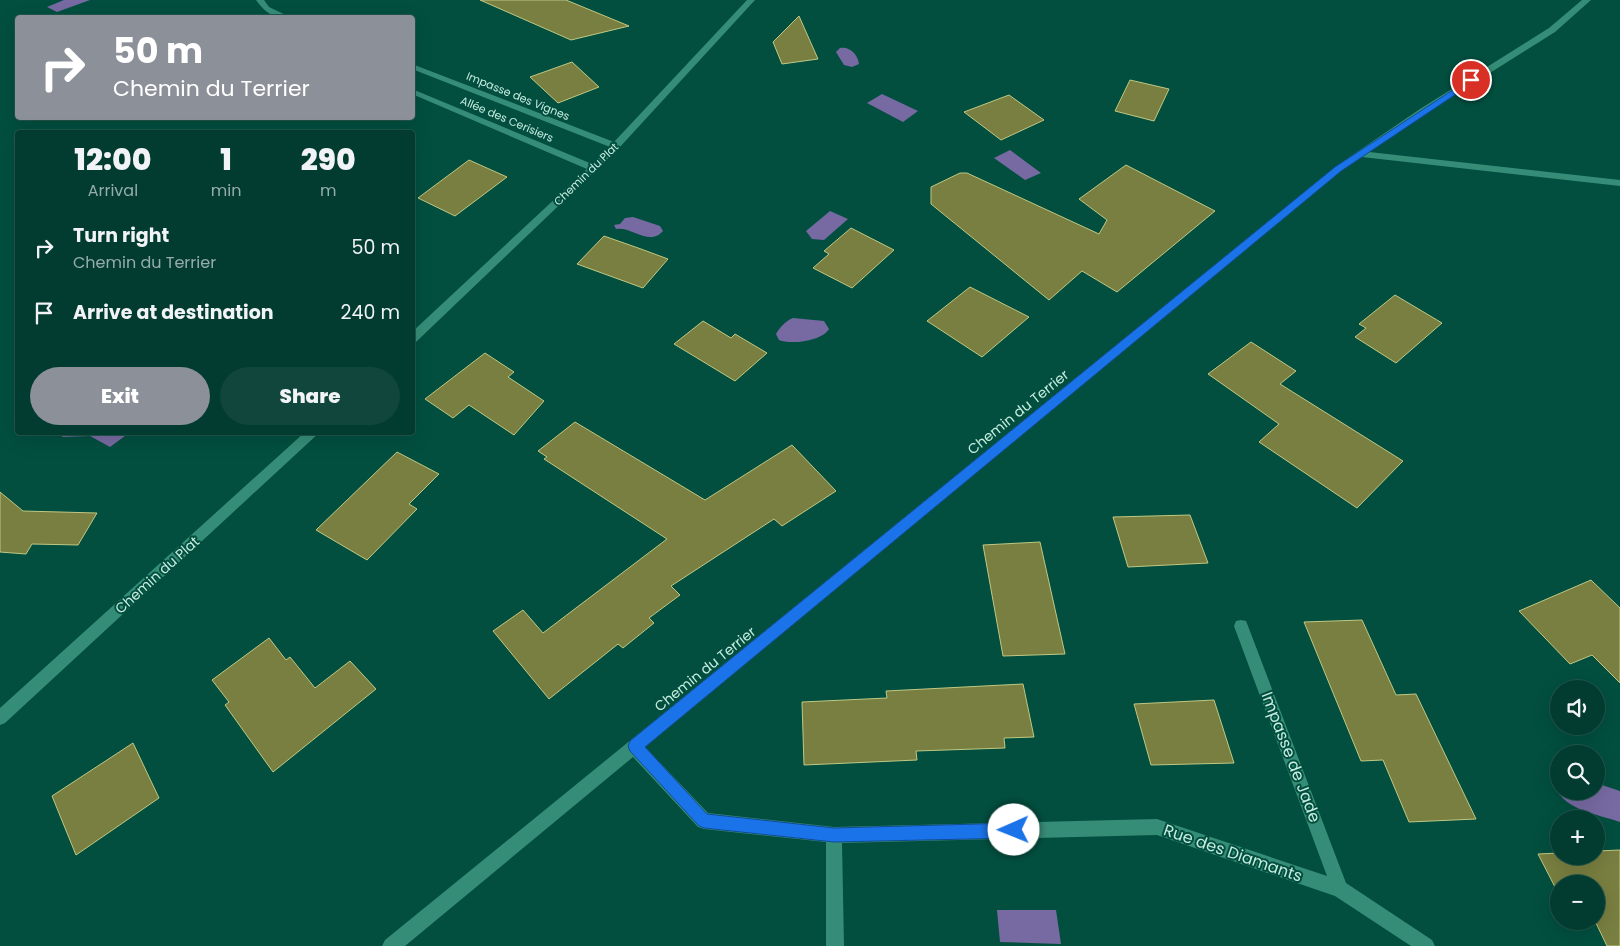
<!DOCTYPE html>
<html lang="en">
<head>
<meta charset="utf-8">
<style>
  body { margin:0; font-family:Poppins,sans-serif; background:#10463b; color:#f1f3f6; height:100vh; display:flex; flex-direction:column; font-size:19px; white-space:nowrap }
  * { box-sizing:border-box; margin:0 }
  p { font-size:16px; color:#96adaa }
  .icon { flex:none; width:28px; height:28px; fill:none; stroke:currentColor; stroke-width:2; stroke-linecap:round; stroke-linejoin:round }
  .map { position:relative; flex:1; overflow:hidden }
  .sheet { position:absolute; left:15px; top:130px; width:400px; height:305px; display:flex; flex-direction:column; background:#023b2f; border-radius:5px; box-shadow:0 5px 20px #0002,0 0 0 1px #23554b }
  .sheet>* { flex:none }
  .hud { position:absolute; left:15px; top:15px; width:400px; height:105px; border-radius:5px; box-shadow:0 5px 20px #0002,0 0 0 1px #23554b; background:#8c9099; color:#fff; overflow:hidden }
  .buttons { position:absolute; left:1550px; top:680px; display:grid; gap:10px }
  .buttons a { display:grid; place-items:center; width:55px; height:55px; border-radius:50%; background:#023b2f; box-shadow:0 5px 20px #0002,0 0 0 1px #23554b; font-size:25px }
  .pin { position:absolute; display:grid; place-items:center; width:42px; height:42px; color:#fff; margin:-21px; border:2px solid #fff; border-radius:50%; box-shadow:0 1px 5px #0007 }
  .me { position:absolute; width:55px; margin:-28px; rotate:269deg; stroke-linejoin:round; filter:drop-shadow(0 0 4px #0008) }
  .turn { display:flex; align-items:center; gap:18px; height:105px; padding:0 15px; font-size:22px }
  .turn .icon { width:65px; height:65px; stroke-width:2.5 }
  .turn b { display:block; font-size:35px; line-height:42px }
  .eta { display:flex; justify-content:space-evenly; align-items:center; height:85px; text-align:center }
  .eta b { font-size:30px; font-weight:800; line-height:35px }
  .primary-button { display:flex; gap:10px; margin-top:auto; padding:10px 15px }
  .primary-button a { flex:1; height:58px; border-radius:30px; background:#8c9099; color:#fff; font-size:20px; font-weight:800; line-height:58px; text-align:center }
  .primary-button a+a { background:#10463b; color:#f1f3f6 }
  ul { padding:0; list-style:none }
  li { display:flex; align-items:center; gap:15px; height:65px; padding:0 15px }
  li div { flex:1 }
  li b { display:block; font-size:19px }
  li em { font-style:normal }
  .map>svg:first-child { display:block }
  .water { fill:#776aa2 }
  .building { fill:#797f40; stroke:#c0c883 }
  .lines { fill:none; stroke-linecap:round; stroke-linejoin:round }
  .street { fill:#368d77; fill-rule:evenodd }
  .route { fill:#1a73e8; stroke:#114b97 }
  .labels { text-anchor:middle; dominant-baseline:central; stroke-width:4; stroke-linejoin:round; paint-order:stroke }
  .far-street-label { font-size:11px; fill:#c5ede0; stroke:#024f3f }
  .street-label { font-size:14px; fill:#c5ede0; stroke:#024f3f }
  .near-street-label { font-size:16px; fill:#c5ede0; stroke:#024f3f }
</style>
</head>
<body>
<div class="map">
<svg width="1620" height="946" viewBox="0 0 1620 946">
  <rect width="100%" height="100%" fill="#024f3f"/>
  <path class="water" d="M64,0H90L57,12L47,7Z
    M840,48C850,46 858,55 859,64L852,67L844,65L836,52Z
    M882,94L918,111L903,122L867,103Z
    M1010,150L1041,173L1025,180L994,158Z
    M830,211L848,219L824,240L812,239L806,231Z
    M633,217L660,226L663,231C649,247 632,226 616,229L614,225L620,224L625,218Z
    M793,318L824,321L829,329C822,341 791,345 779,340L776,334C779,328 787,320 793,318Z
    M65,433V432L129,433L110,447L90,436L62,437Z
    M1559,774V791H1596V783L1620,791V822C1597,814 1559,809 1554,782Z
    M997,910H1056L1061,944L1000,942Z"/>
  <path class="building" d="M480,0H566L629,26L571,40Z
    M799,16L818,59L782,64L773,42Z
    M572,62L599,87L558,103L530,77Z
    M1130,80L1169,89L1154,121L1115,111Z
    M1009,95L1044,120L1001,140L964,112Z
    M469,160L507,177L455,216L418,198Z
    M1126,165L1215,211L1117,292L1082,271L1049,300L931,204V187L960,173H967L1099,234L1107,220L1079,199Z
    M851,228L894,250L852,288L813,268L829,254L824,251Z
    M604,236L641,249L668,259L643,288L577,264Z
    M970,287L1029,317L982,357L927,321Z
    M1395,295L1442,323L1396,363L1355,337L1366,328L1359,324Z
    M703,321L731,338L735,334L767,353L735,381L674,344Z
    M1251,342L1296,371L1280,384L1403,461L1357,508L1259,442L1279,424L1208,374Z
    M485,353L514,372L508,377L544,401L514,435L469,405L453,418L425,399Z
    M575,422L705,500L792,445L836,491L782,526L774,519L671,586L680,595L649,618L654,623L623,648L618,644L549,699L493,631L523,610L543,633L667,539L544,459L547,457L538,451Z
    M397,452L439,474L409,504L417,509L367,560L316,530Z
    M0,492L23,511L97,513L78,545L32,544L26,554L0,552Z
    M1190,515L1208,563L1128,567L1113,517Z
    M1040,542L1065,654L1003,656L983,545Z
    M1591,580L1620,608V683L1592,655L1570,664L1519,611Z
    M1362,620L1396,695L1416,694L1476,819L1409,822L1383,760L1361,761L1304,622Z
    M269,638L286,660L290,657L315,688L350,661L376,689L273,772L225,705L229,702L212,680Z
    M1023,684L1034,737L1004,738L1005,748L916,751L917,760L804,765L802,702L887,698L886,691Z
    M1214,700L1234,763L1151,765L1134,704Z
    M133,743L159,798L76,855L52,796Z
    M1620,850V946H1607L1595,921L1596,884H1559V887H1555L1538,854L1559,853V856H1596V851Z"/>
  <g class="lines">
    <path class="street" d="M256,0H264L269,7L292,18C274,18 266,14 256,0Z
      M747,0H755L619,148L416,342L412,343V332L587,169L412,94V89L592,164L610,147L412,69V64L614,142Z
      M1582,0H1591L1555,32L1426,113L1369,152L1620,180V186L1362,157L1341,171L645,747L708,813L834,827L1157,819L1327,876L1234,626L1236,621L1241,620L1246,621L1248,626L1346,883L1432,940L1435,946H1411L1335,896L1157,835L842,843L844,946H826V842L704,829L698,827L633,757L405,946H382L385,940L1335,167L1420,109L1549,28Z
      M305,432H320L5,723L0,725V708Z"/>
  </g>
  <path class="route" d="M1471,78L1475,80L1474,82L1341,171L645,747L707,814L834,828L1014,823L1019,825L1021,830L1019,836L1014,838L834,842L704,828L699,826L630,751L628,746L630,741L1335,167Z"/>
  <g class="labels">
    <g class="far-street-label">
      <text transform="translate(518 96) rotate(22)">Impasse des Vignes</text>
      <text transform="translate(507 119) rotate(23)">Allée des Cerisiers</text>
      <text transform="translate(586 174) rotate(-44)">Chemin du Plat</text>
    </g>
    <g class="street-label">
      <text transform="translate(1018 412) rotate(-39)">Chemin du Terrier</text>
      <text transform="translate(157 575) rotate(-42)">Chemin du Plat</text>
      <text transform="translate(705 669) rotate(-39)">Chemin du Terrier</text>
    </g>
    <g class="near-street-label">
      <text transform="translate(1291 757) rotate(69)">Impasse de Jade</text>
      <text transform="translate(1233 853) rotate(19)">Rue des Diamants</text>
    </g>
  </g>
</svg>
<div class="buttons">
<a><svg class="icon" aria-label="sound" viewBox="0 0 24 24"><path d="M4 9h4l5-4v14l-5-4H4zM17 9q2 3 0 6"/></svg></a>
<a><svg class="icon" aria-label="search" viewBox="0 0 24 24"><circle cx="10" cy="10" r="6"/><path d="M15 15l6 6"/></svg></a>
<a>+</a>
<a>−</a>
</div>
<div class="pin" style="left:1471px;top:80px;background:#d93025"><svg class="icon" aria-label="arrive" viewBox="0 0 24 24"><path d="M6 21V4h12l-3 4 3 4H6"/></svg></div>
<svg class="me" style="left:1014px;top:830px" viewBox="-20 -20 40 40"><circle r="19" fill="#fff"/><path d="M0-13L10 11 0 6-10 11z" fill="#1a73e8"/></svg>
<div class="hud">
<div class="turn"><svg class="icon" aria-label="right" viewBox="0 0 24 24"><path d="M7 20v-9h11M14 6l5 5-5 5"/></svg><div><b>50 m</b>Chemin du Terrier</div></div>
</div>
<section class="sheet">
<div class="eta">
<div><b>12:00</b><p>Arrival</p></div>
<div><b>1</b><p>min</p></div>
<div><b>290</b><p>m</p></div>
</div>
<ul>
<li><svg class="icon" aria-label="right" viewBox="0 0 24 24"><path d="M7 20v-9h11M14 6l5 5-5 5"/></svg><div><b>Turn right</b><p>Chemin du Terrier</p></div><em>50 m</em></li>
<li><svg class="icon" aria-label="arrive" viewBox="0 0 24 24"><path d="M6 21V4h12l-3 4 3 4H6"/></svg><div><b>Arrive at destination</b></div><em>240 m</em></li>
</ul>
<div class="primary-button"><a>Exit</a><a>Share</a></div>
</section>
</div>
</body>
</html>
